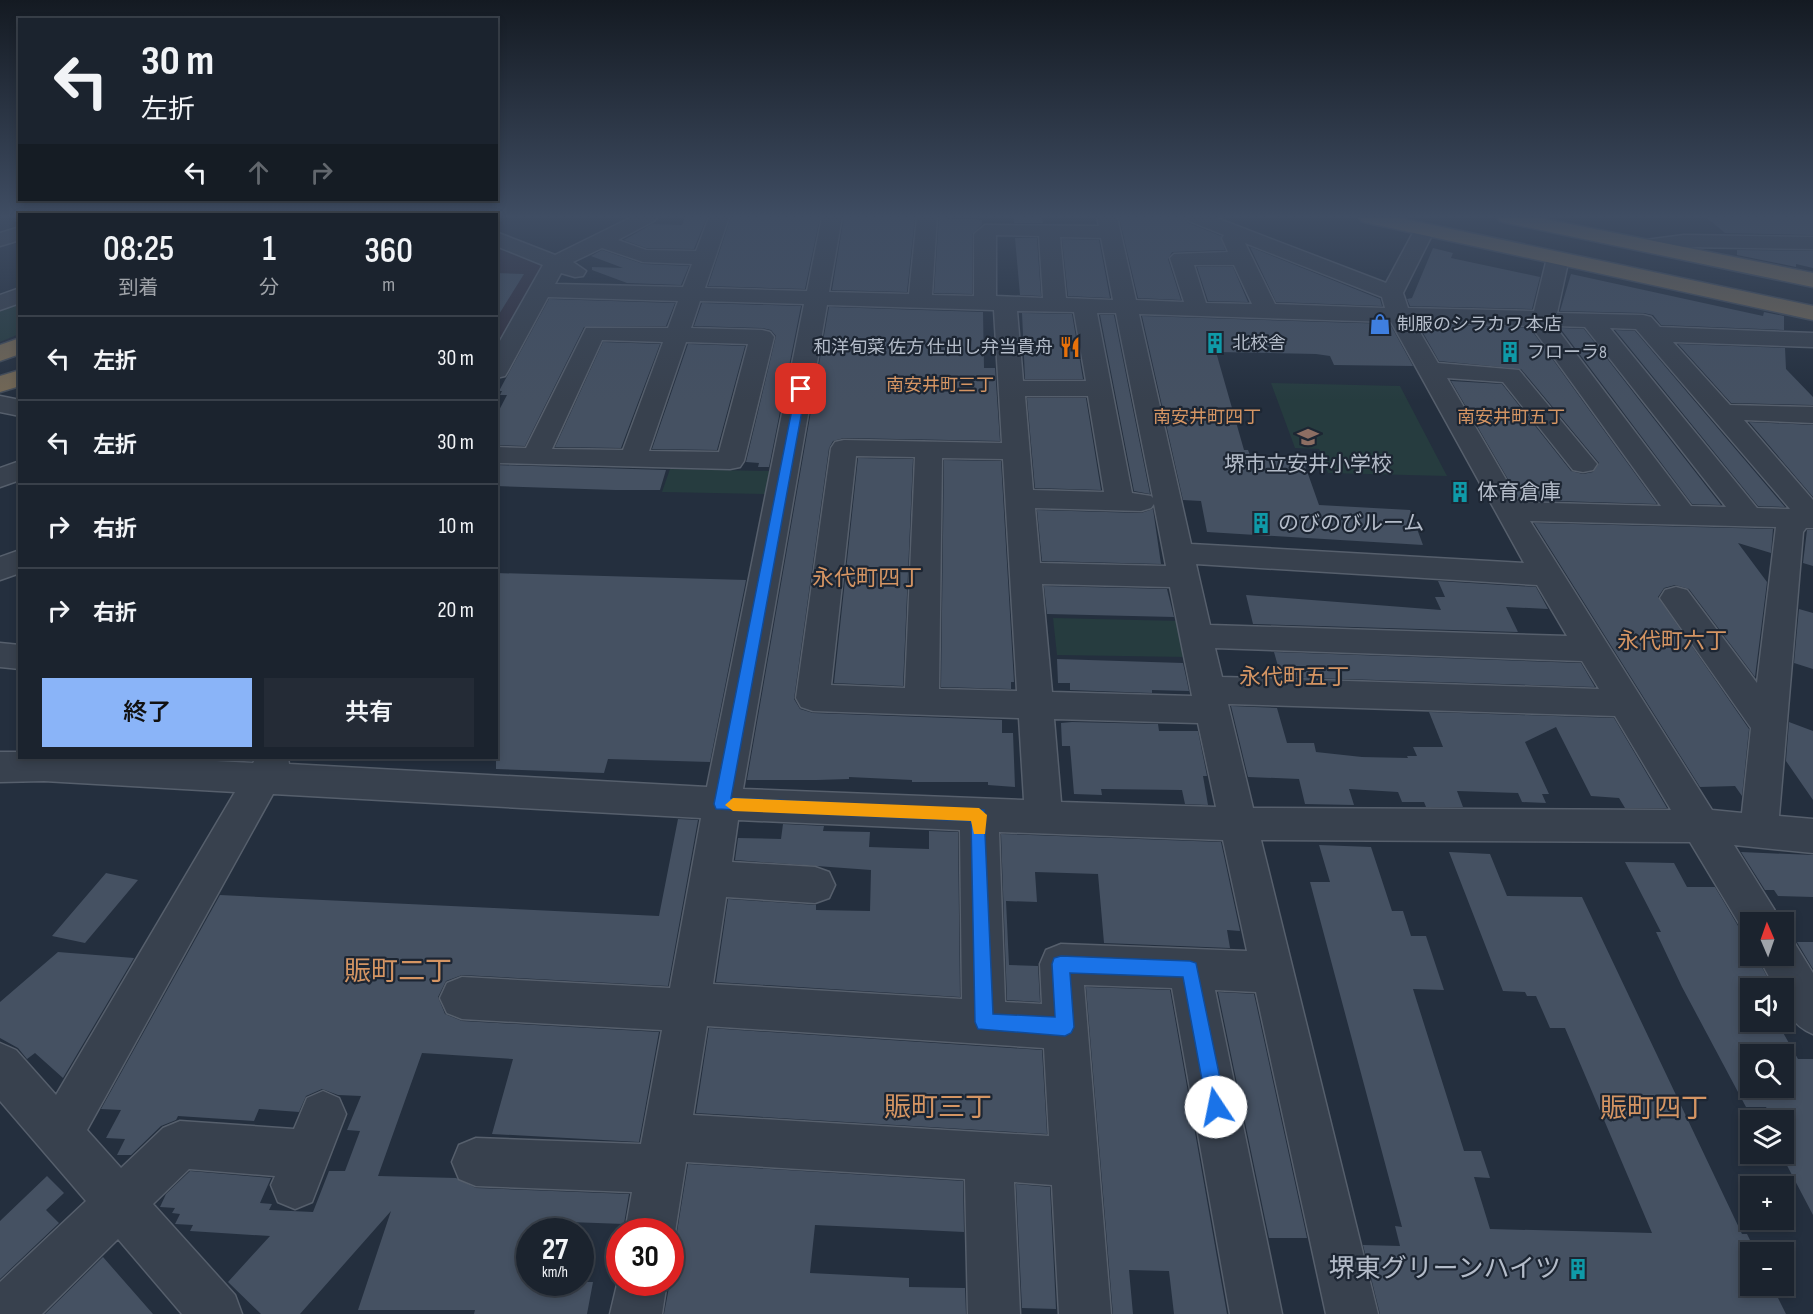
<!DOCTYPE html>
<html lang="ja">
<head>
<meta charset="utf-8">
<style>
  body { margin:0; font-family:"Sofia Sans Condensed","Noto Sans JP",sans-serif; background:#242b36; color:#f1f3f6; height:100vh; display:flex; flex-direction:column; font-size:22px; white-space:nowrap }
  * { box-sizing:border-box; margin:0 }
  p { font-size:20px; color:#a0a4aa }
  .icon { flex:none; width:33px; height:33px; fill:none; stroke:currentColor; stroke-width:2; stroke-linecap:round; stroke-linejoin:round }
  .map { position:relative; flex:1; overflow:hidden }
  .drawer { position:absolute; left:18px; top:213px; width:480px; height:546px; display:flex; flex-direction:column; background:#1b232e; border-radius:0px; box-shadow:0 3px 9px #0003,0 0 0 2px #39404a }
  .drawer>* { flex:none }
  .hud { position:absolute; left:18px; top:18px; width:480px; height:183px; border-radius:0px; box-shadow:0 3px 9px #0003,0 0 0 2px #39404a; background:#1b232e; color:#f1f3f6; overflow:hidden }
  .needle { width:39px; rotate:358deg }
  .tools { position:absolute; left:1740px; top:912px; display:grid; gap:12px }
  .tools a { display:grid; place-items:center; width:54px; height:54px; border-radius:0px; background:#1b232e; box-shadow:0 3px 9px #0003,0 0 0 2px #39404a; font-size:30px }
  .speed { position:absolute; left:516px; top:1218px; display:flex; gap:12px; font-size:30px; font-weight:700; text-align:center }
  .speed>* { display:grid; place-content:center; width:78px; height:78px; border-radius:50%; background:#1b232e; box-shadow:0 3px 9px #0003,0 0 0 2px #39404a; line-height:1 }
  .speed small { font-size:15px; font-weight:400 }
  .speed .limit { border:9px solid #d22; background:#fff; color:#111 }
  .pin { position:absolute; display:grid; place-items:center; width:51px; height:51px; color:#fff; margin:-26px; border-radius:12px; box-shadow:0 3px 9px #0006 }
  .me { position:absolute; width:66px; margin:-33px; rotate:349deg; stroke-linejoin:round; filter:drop-shadow(0 0 4px #0008) }
  .turn { display:flex; align-items:center; gap:21px; height:126px; padding:0 24px; font-size:27px }
  .turn .icon { width:78px; height:78px; stroke-width:2.5 }
  .turn b { display:block; font-size:42px; line-height:51px }
  .lanes { display:flex; align-items:center; height:57px; padding:0 24px; background:#0003; justify-content:center; gap:30px; direction:ltr }
  .lanes .off { opacity:.35 }
  .eta { display:flex; justify-content:space-evenly; align-items:center; height:102px; text-align:center }
  .eta b { font-size:36px; font-weight:600; line-height:42px }
  .action { display:flex; gap:12px; margin-top:auto; padding:12px 24px }
  .action a { flex:1; height:69px; border-radius:0px; background:#8ab4f8; color:#111; font-size:24px; font-weight:600; line-height:69px; text-align:center }
  .action a+a { background:#242b36; color:#f1f3f6 }
  ul { padding:0; list-style:none }
  li { display:flex; align-items:center; gap:18px; height:84px; padding:0 24px; border-top:2px solid #39404a }
  li div { flex:1 }
  li b { display:block; font-size:22px }
  li em { font-style:normal }
  .map>svg:first-child { display:block }
  .medical { fill:#32303f }
  .green { fill:#263c3f }
  .building { fill:#455162; fill-rule:evenodd }
  .lines { fill:none; stroke-linecap:round; stroke-linejoin:round }
  .minor-casing { stroke:#565f6c; stroke-width:3 }
  .highway-casing { stroke:#434c59; stroke-width:3 }
  .minor { fill:#38414e; fill-rule:evenodd }
  .highway { fill:#746855; fill-rule:evenodd }
  .route { fill:#1a73e8; stroke:#114b97; stroke-width:1.5 }
  .slow { fill:#f59e0b }
  .labels { text-anchor:middle; dominant-baseline:central; stroke-width:4.5; stroke-linejoin:round; paint-order:stroke }
  .far-poi-label { font-size:18px; fill:#b4bcc9; stroke:#1d2633; text-anchor:start }
  .far-neighbourhood-label { font-size:18px; fill:#d59563; stroke:#1d2633 }
  .poi-label { font-size:21px; fill:#b4bcc9; stroke:#1d2633; text-anchor:start }
  .neighbourhood-label { font-size:22px; fill:#d59563; stroke:#1d2633 }
  .near-poi-label { font-size:26px; fill:#b4bcc9; stroke:#1d2633; text-anchor:end }
  .near-neighbourhood-label { font-size:27px; fill:#d59563; stroke:#1d2633 }
</style>
</head>
<body>
<div class="map">
<svg width="1813" height="1314" viewBox="0 0 1813 1314">
  <rect width="100%" height="100%" fill="#242f3e"/>
  <path class="medical" d="M497,243L547,264L497,349Z"/>
  <path class="green" d="M19,302V334L0,342V309Z
    M1271,383L1400,386L1447,476L1328,473L1319,449L1295,448Z
    M670,469L770,471L765,494L662,492Z
    M1053,618L1180,621L1188,657L1057,655Z"/>
  <path class="building" d="M685,217H707L694,249L646,248L624,240L652,224L682,225Z
    M731,217H820L805,289L708,286Z
    M844,217H915L907,292L832,290Z
    M1014,217H1042L1043,223H1014Z
    M1119,217H1184L1188,223L1221,236L1225,250L1172,252L1168,259L1181,300L1138,298Z
    M1706,217H1813V235L1725,233Z
    M939,218L982,220V224L972,234V294L934,293Z
    M1015,238H1037L1041,296L1020,295Z
    M1062,239L1099,240L1110,298L1068,296Z
    M1250,247L1380,299L1382,306L1276,302Z
    M1433,248L1453,253L1451,258L1540,277L1532,309L1410,306L1407,299L1412,298Z
    M602,250L643,264L689,266L681,285L627,283L592,270V267L623,268L591,256Z
    M1737,250L1813,251V268L1796,264V267L1737,255Z
    M1197,267H1233L1248,302L1208,301Z
    M496,273L524,274L496,319Z
    M1571,274L1763,316L1764,312L1784,316V330L1661,325L1653,315L1644,313L1560,311Z
    M549,299L675,303L666,326L584,327L525,446L496,445V416L507,395H500L502,391H499Z
    M702,303L801,306L769,467H758L759,463L746,462L776,336L771,330L762,328L694,326Z
    M829,307L983,312L984,368H995L1000,441L844,438L833,441L829,448L794,699L800,709L813,713L1002,720V733H1013L1015,787L988,785V782H912V780L849,777V779L817,780H747Z
    M1022,313L1072,314L1083,379H1025Z
    M1100,315H1114L1150,494L1134,491Z
    M1142,316L1390,324L1413,366L1334,365L1330,356L1316,354L1216,352L1244,450H1248L1250,455L1302,457L1319,505L1410,510L1423,545L1207,532L1201,501L1183,500Z
    M1418,324L1530,328L1657,504L1520,500L1451,381L1502,384L1571,471L1583,474L1593,472L1599,463L1521,369L1439,361Z
    M1560,328L1584,329L1721,505L1692,504Z
    M1615,330L1635,331L1785,507L1758,506Z
    M603,342L660,344L621,448L555,447Z
    M688,344L745,346L717,450L652,449Z
    M1678,344L1785,348L1786,369L1813,397V405L1731,403Z
    M1027,398H1086L1101,490L1035,488Z
    M1749,422L1813,425V497Z
    M858,458L913,459L903,686L834,683Z
    M944,460L1001,461L1014,682H1011V689L941,687Z
    M496,465L666,470L660,490H615L496,486Z
    M1153,509L1161,564L1042,561L1037,510L1141,513Z
    M1534,523L1773,529L1771,553L1738,543L1767,582L1755,677L1689,589L1675,585L1664,588L1658,597L1749,729L1742,796L1735,786L1700,787Z
    M1807,530H1813V566L1803,563Z
    M496,573L746,580L710,762L608,759L604,773L496,769Z
    M1438,581L1536,587L1548,609L1506,607L1518,632L1253,624L1246,595L1441,610L1435,597H1445Z
    M1044,586L1167,589L1174,617L1047,614Z
    M1799,609L1813,613V669L1794,663Z
    M1274,652L1581,663L1595,687L1281,677Z
    M1057,659L1183,663L1189,691L1152,690V693L1070,690V683H1058Z
    M1231,706L1277,708L1287,743H1314L1316,752L1362,757L1408,758L1407,756H1417L1413,747H1443L1429,712L1614,718L1667,808H1625L1619,798L1591,796L1556,727L1525,742L1549,794H1542L1546,803L1522,802L1518,793L1457,791L1463,807H1426L1424,802H1402L1398,792L1349,789L1354,805L1305,804L1299,779L1248,777Z
    M1072,722L1158,724L1159,731H1198L1207,776H1203L1208,805L1185,804L1182,790L1101,789L1102,795L1074,794L1070,746H1062L1061,723Z
    M1789,722L1813,731V800L1786,761Z
    M678,819L698,820L668,986L462,975L446,981L438,997L445,1014L462,1021L659,1032L639,1142L492,1134L513,1059L422,1053L378,1176L456,1178L476,1188L629,1194L624,1224L542,1221L539,1232H530V1282H593L587,1314H474L475,1310H358L391,1211L300,1314H261L228,1282L270,1236L190,1231L193,1225L175,1224L180,1214L172,1213L175,1208L160,1207L166,1194L190,1171L271,1178L260,1203L272,1204L269,1210L313,1212L329,1171H345L360,1131L347,1130L361,1096L338,1095L322,1089L306,1096L299,1112L259,1109L254,1121L178,1116L176,1120L161,1126L131,1155H117L125,1139L106,1138L121,1110L101,1109L220,895L659,916Z
    M783,824L824,826L823,831L870,832L869,847L929,849V831L958,832L960,997L716,982L728,899L816,905V910L870,911L871,870L735,860L738,838L781,839Z
    M1001,834L1221,842L1240,931L1227,930L1230,948L1104,943L1098,874L1035,872L1037,902L1006,901L1009,965L1038,966L1040,1002L1007,1000Z
    M1319,845L1371,847L1392,911H1403L1411,936H1426L1444,990L1413,989L1464,1151H1481L1490,1178L1474,1177L1490,1229L1652,1233L1565,1028H1550L1536,996H1527L1525,992L1503,991L1449,852L1490,854L1507,896L1582,897L1742,1234H1747L1756,1252H1750V1286H1772L1786,1314H1380L1363,1245L1400,1246L1395,1226L1402,1227L1310,882H1330Z
    M1741,852L1813,855V897L1778,896L1774,890H1765Z
    M1625,862L1674,863L1687,887H1715L1744,936L1750,940V956H1756L1773,988H1750V1022H1777L1798,1059H1813V1215L1781,1154H1791L1784,1140V1120H1773L1766,1107H1746L1682,987L1656,932H1661ZM1750,1054H1784V1088H1750Z
    M106,873L138,880L85,943L52,936Z
    M1797,942H1813V969Z
    M58,952L134,958L63,1078L35,1053L27,1059L18,1048L0,1038V1002Z
    M1086,987L1170,990L1227,1314H1174L1169,1271L1129,1270L1133,1314H1113Z
    M1218,992L1254,994L1307,1238H1269Z
    M709,1028L1042,1050L1047,1134L696,1113Z
    M688,1164L963,1181L964,1232L815,1225L810,1273L909,1278V1287L965,1288L966,1314H664L670,1282V1245L677,1232Z
    M47,1176L64,1193L46,1210L59,1223L0,1279V1221Z
    M1016,1184L1050,1187L1056,1309L1022,1308Z
    M103,1257L153,1314H45Z"/>
  <g class="lines">
    <defs>
      <path id="minor" d="M632,217H657L654,221L618,240L646,250L696,251L709,217H729L705,288L807,291L822,217H842L829,292L909,294L917,217H937L932,295L974,296V234L985,225L1099,226L1097,217H1117L1136,300L1184,302L1170,258L1174,254L1228,252L1222,238L1224,235L1189,221L1186,217H1214L1386,283L1415,229L1418,225H1432L1435,229L1403,293L1408,308L1534,311L1547,258L1551,254H1565L1569,258L1557,313L1643,315L1651,317L1660,327L1813,333V347L1673,342L1730,405L1813,407V423L1744,420L1813,500V528H1806L1803,532L1779,816L1813,819V853L1734,845L1774,909L1780,922H1750V937L1746,935L1690,842L1261,840L1378,1314H1326L1256,992L1215,990L1282,1314H1230L1172,988L1084,985L1111,1314H1059L1052,1185L1014,1182L1020,1314H968L965,1179L686,1162L675,1232L670,1243V1232H625L632,1192L476,1186L459,1179L452,1162L459,1145L476,1138L641,1144L662,1030L462,1019L447,1013L440,998L447,983L462,977L670,988L701,818L273,794L87,1130L121,1168L163,1128L180,1121L294,1129L307,1098L323,1091L339,1098L346,1114L312,1202L295,1209L278,1202L271,1185L275,1176L189,1169L153,1204L235,1295L242,1314H182L118,1239L42,1314H0V1282L86,1201L0,1101V1043L16,1050L56,1095L235,792L44,781L0,782V752H20V758H160L253,763L256,758H288L289,764L707,787L804,304L700,301L691,328L762,330L770,332L774,337L744,461L740,467L730,469L496,463V447L526,448L586,328H668L678,301L548,297L508,371L505,376L496,378V348L543,265L496,246V232L555,255ZM996,235L1039,236L1043,298L996,296ZM1060,237L1101,238L1113,300L1066,298ZM1245,243L1382,297L1385,308L1275,304ZM602,248L643,262L692,264L683,287L555,284L561,273L575,277L583,276L586,271L573,262ZM1194,265H1234L1252,304L1206,303ZM827,305L994,310L1002,443L844,440L835,442L831,448L796,698L801,707L813,711L1019,718L1024,800L743,789ZM1017,311L1074,312L1086,381H1023ZM1097,313H1116L1153,498L1151,496L1132,493ZM1139,314L1391,322L1524,563L1191,544ZM1414,322L1531,326L1661,506L1519,502L1447,378L1503,382L1573,470L1583,472L1593,470L1597,464L1519,370L1438,363ZM1555,326L1585,327L1726,507L1691,506ZM1610,328L1636,329L1790,509L1757,508ZM602,340L663,342L623,450L552,449ZM686,342L748,344L719,452L649,451ZM1025,396H1088L1104,492L1033,490ZM856,456L915,457L905,688L831,685ZM942,458L1003,459L1017,691L939,689ZM1154,504L1166,566L1040,563L1035,508L1141,511L1151,508ZM1530,521L1776,527L1757,683L1687,590L1676,587L1665,590L1660,598L1751,728L1742,813L1712,810ZM1196,564L1537,585L1567,636L1210,625ZM1042,584L1170,587L1192,696L1052,692ZM1215,648L1582,661L1599,689L1222,677ZM1228,704L1615,716L1671,810L1253,808ZM1054,719L1198,723L1216,807L1061,802ZM738,820L960,830L962,999L713,984L726,897L815,903L829,898L835,885L829,872L815,867L732,862ZM999,832L1223,840L1247,951L1061,944L1046,950L1040,964L1042,1004L1005,1002ZM707,1026L1044,1048L1049,1136L693,1115Z
        M20,227V240L0,246V233Z
        M1684,235L1813,237V249L1684,247L1645,251L1638,249L1635,245L1638,241Z
        M20,288V303L0,310V295Z
        M0,396L20,400V416L0,412Z
        M20,461V480L0,487V468Z
        M20,550V573L0,580V557Z
        M0,643L20,645V669L0,667Z
        M1784,938L1794,942L1813,973V1034C1793,1026 1784,1011 1784,988H1775L1758,956H1784Z
        M620,1272V1282H667L662,1314H610Z"/>
      <path id="highway" d="M1358,217H1395L1813,306V320L1368,223L1361,221Z
        M1497,217H1535L1813,273V287L1507,223L1500,221Z
        M20,338V354L0,361V345Z
        M20,370V386L0,392V376Z"/>
    </defs>
    <use href="#minor" class="minor-casing"/>
    <use href="#highway" class="highway-casing"/>
    <use href="#minor" class="minor"/>
    <use href="#highway" class="highway"/>
  </g>
  <linearGradient id="sky" x2="0" y2="1"><stop stop-color="#141a22"/><stop offset="0.54" stop-color="#3f4d63"/><stop offset="1" stop-color="#3f4d63" stop-opacity="0"/></linearGradient>
  <rect width="1813" height="401" fill="url(#sky)"/>
  <path class="route" d="M801,386L806,389L731,798L984,810L993,1014L1055,1017L1052,964L1054,958L1061,956L1190,961L1196,963L1226,1107L1223,1114L1216,1117L1210,1114L1207,1107L1183,977L1070,973L1074,1027L1071,1033L1065,1036L978,1029L975,1022L971,821L716,809L714,804L796,389Z"/>
  <path class="slow" d="M733,798L979,808L987,815L985,834H974L971,821L733,811L725,805Z"/>
  <defs>
    <symbol id="shop-bare" viewBox="-9 -9 18 18"><path d="M-5-2.5h2.3a2.7 3.5 0 0 1 5.4 0H5L5.5 6h-11ZM-1.5-2.5h3a1.5 2.3 0 0 0-3 0Z" fill="#3f7fe0" stroke="#1d2633" stroke-width="2.5" paint-order="stroke"/></symbol>
    <symbol id="building-bare" viewBox="-9 -9 18 18"><path d="M-4-6H4V6H1V3H-1V6H-4ZM-2.5-4.3h1.7v1.8h-1.7ZM.8-4.3h1.7v1.8H.8ZM-2.5-1h1.7V.8h-1.7ZM.8-1h1.7V.8H.8Z" fill="#0f9aa8" stroke="#1d2633" stroke-width="2.5" paint-order="stroke"/></symbol>
    <symbol id="restaurant-bare" viewBox="-9 -9 18 18"><path d="M-5-6h1v4h1v-4h1v4h1v-4h1v5L-1.5 .5V6h-2V.5L-5-1ZM5-6V6H3V1.5H1.5Q1.5-4 5-6Z" fill="#e8710a" stroke="#1d2633" stroke-width="2.5" paint-order="stroke"/></symbol>
    <symbol id="school-bare" viewBox="-9 -9 18 18"><path d="M0-5L7-2L0 1L-7-2ZM-4 1L0 2.5L4 1V4Q0 6-4 4Z" fill="#8d6e63" stroke="#1d2633" stroke-width="2.5" paint-order="stroke"/></symbol>
  </defs>
  <g fill-rule="evenodd">
    <use href="#shop-bare" x="1365" y="309" width="30" height="30"/>
    <use href="#building-bare" x="1200" y="328" width="30" height="30"/>
    <use href="#restaurant-bare" x="1055" y="332" width="30" height="30"/>
    <use href="#building-bare" x="1495" y="337" width="30" height="30"/>
    <use href="#school-bare" x="1293" y="422" width="30" height="30"/>
    <use href="#building-bare" x="1445" y="477" width="30" height="30"/>
    <use href="#building-bare" x="1246" y="508" width="30" height="30"/>
    <use href="#building-bare" x="1563" y="1254" width="30" height="30"/>
  </g>
  <g class="labels">
    <g class="far-poi-label">
      <text x="1397" y="324">制服のシラカワ 本店</text>
      <text x="1232" y="343">北校舎</text>
      <text x="1053" y="347" text-anchor="end">和洋旬菜 佐方 仕出し弁当貴舟</text>
      <text x="1527" y="352">フローラ8</text>
    </g>
    <g class="far-neighbourhood-label">
      <text x="940" y="385">南安井町三丁</text>
      <text x="1207" y="417">南安井町四丁</text>
      <text x="1511" y="417">南安井町五丁</text>
    </g>
    <g class="poi-label">
      <text x="1308" y="464" text-anchor="middle">堺市立安井小学校</text>
      <text x="1477" y="492">体育倉庫</text>
      <text x="1278" y="523">のびのびルーム</text>
    </g>
    <g class="neighbourhood-label">
      <text x="867" y="578">永代町四丁</text>
      <text x="1672" y="641">永代町六丁</text>
      <text x="1294" y="677">永代町五丁</text>
    </g>
    <g class="near-poi-label">
      <text x="1561" y="1269">堺東グリーンハイツ</text>
    </g>
    <g class="near-neighbourhood-label">
      <text x="398" y="972">賑町二丁</text>
      <text x="938" y="1108">賑町三丁</text>
      <text x="1654" y="1109">賑町四丁</text>
    </g>
  </g>
</svg>
<div class="tools">
<a><svg class="needle" viewBox="-14 -14 28 28"><path d="M0-13l5 13h-10z" fill="#e53935"/><path d="M0 13l5-13h-10z" fill="#a0a4aa"/></svg></a>
<a><svg class="icon" aria-label="sound" viewBox="0 0 24 24"><path d="M4 9h4l5-4v14l-5-4H4zM17 9q2 3 0 6"/></svg></a>
<a><svg class="icon" aria-label="search" viewBox="0 0 24 24"><circle cx="10" cy="10" r="6"/><path d="M15 15l6 6"/></svg></a>
<a><svg class="icon" aria-label="layers" viewBox="0 0 24 24"><path d="M12 4l9 5-9 5-9-5zM3 14l9 5 9-5"/></svg></a>
<a>+</a>
<a>−</a>
</div>
<div class="speed"><div>27<small>km/h</small></div><div class="limit">30</div></div>
<div class="pin" style="left:801px;top:389px;background:#d93025"><svg class="icon" aria-label="arrive" viewBox="0 0 24 24"><path d="M6 21V4h12l-3 4 3 4H6"/></svg></div>
<svg class="me" style="left:1216px;top:1107px" viewBox="-20 -20 40 40"><circle r="19" fill="#fff"/><path d="M0-13L10 11 0 6-10 11z" fill="#1a73e8"/></svg>
<div class="hud">
<div class="turn"><svg class="icon" aria-label="left" viewBox="0 0 24 24"><path d="M17 20v-9H6M10 6l-5 5 5 5"/></svg><div><b>30 m</b>左折</div></div>
<div class="lanes"><svg class="icon" aria-label="left" viewBox="0 0 24 24"><path d="M17 20v-9H6M10 6l-5 5 5 5"/></svg><svg class="icon off" aria-label="ahead" viewBox="0 0 24 24"><path d="M12 20V5M6 11l6-6 6 6"/></svg><svg class="icon off" aria-label="right" viewBox="0 0 24 24"><path d="M7 20v-9h11M14 6l5 5-5 5"/></svg></div>
</div>
<section class="drawer">
<div class="eta">
<div><b>08:25</b><p>到着</p></div>
<div><b>1</b><p>分</p></div>
<div><b>360</b><p>m</p></div>
</div>
<ul>
<li><svg class="icon" aria-label="left" viewBox="0 0 24 24"><path d="M17 20v-9H6M10 6l-5 5 5 5"/></svg><div><b>左折</b></div><em>30 m</em></li>
<li><svg class="icon" aria-label="left" viewBox="0 0 24 24"><path d="M17 20v-9H6M10 6l-5 5 5 5"/></svg><div><b>左折</b></div><em>30 m</em></li>
<li><svg class="icon" aria-label="right" viewBox="0 0 24 24"><path d="M7 20v-9h11M14 6l5 5-5 5"/></svg><div><b>右折</b></div><em>10 m</em></li>
<li><svg class="icon" aria-label="right" viewBox="0 0 24 24"><path d="M7 20v-9h11M14 6l5 5-5 5"/></svg><div><b>右折</b></div><em>20 m</em></li>
</ul>
<div class="action"><a>終了</a><a>共有</a></div>
</section>
</div>
</body>
</html>
